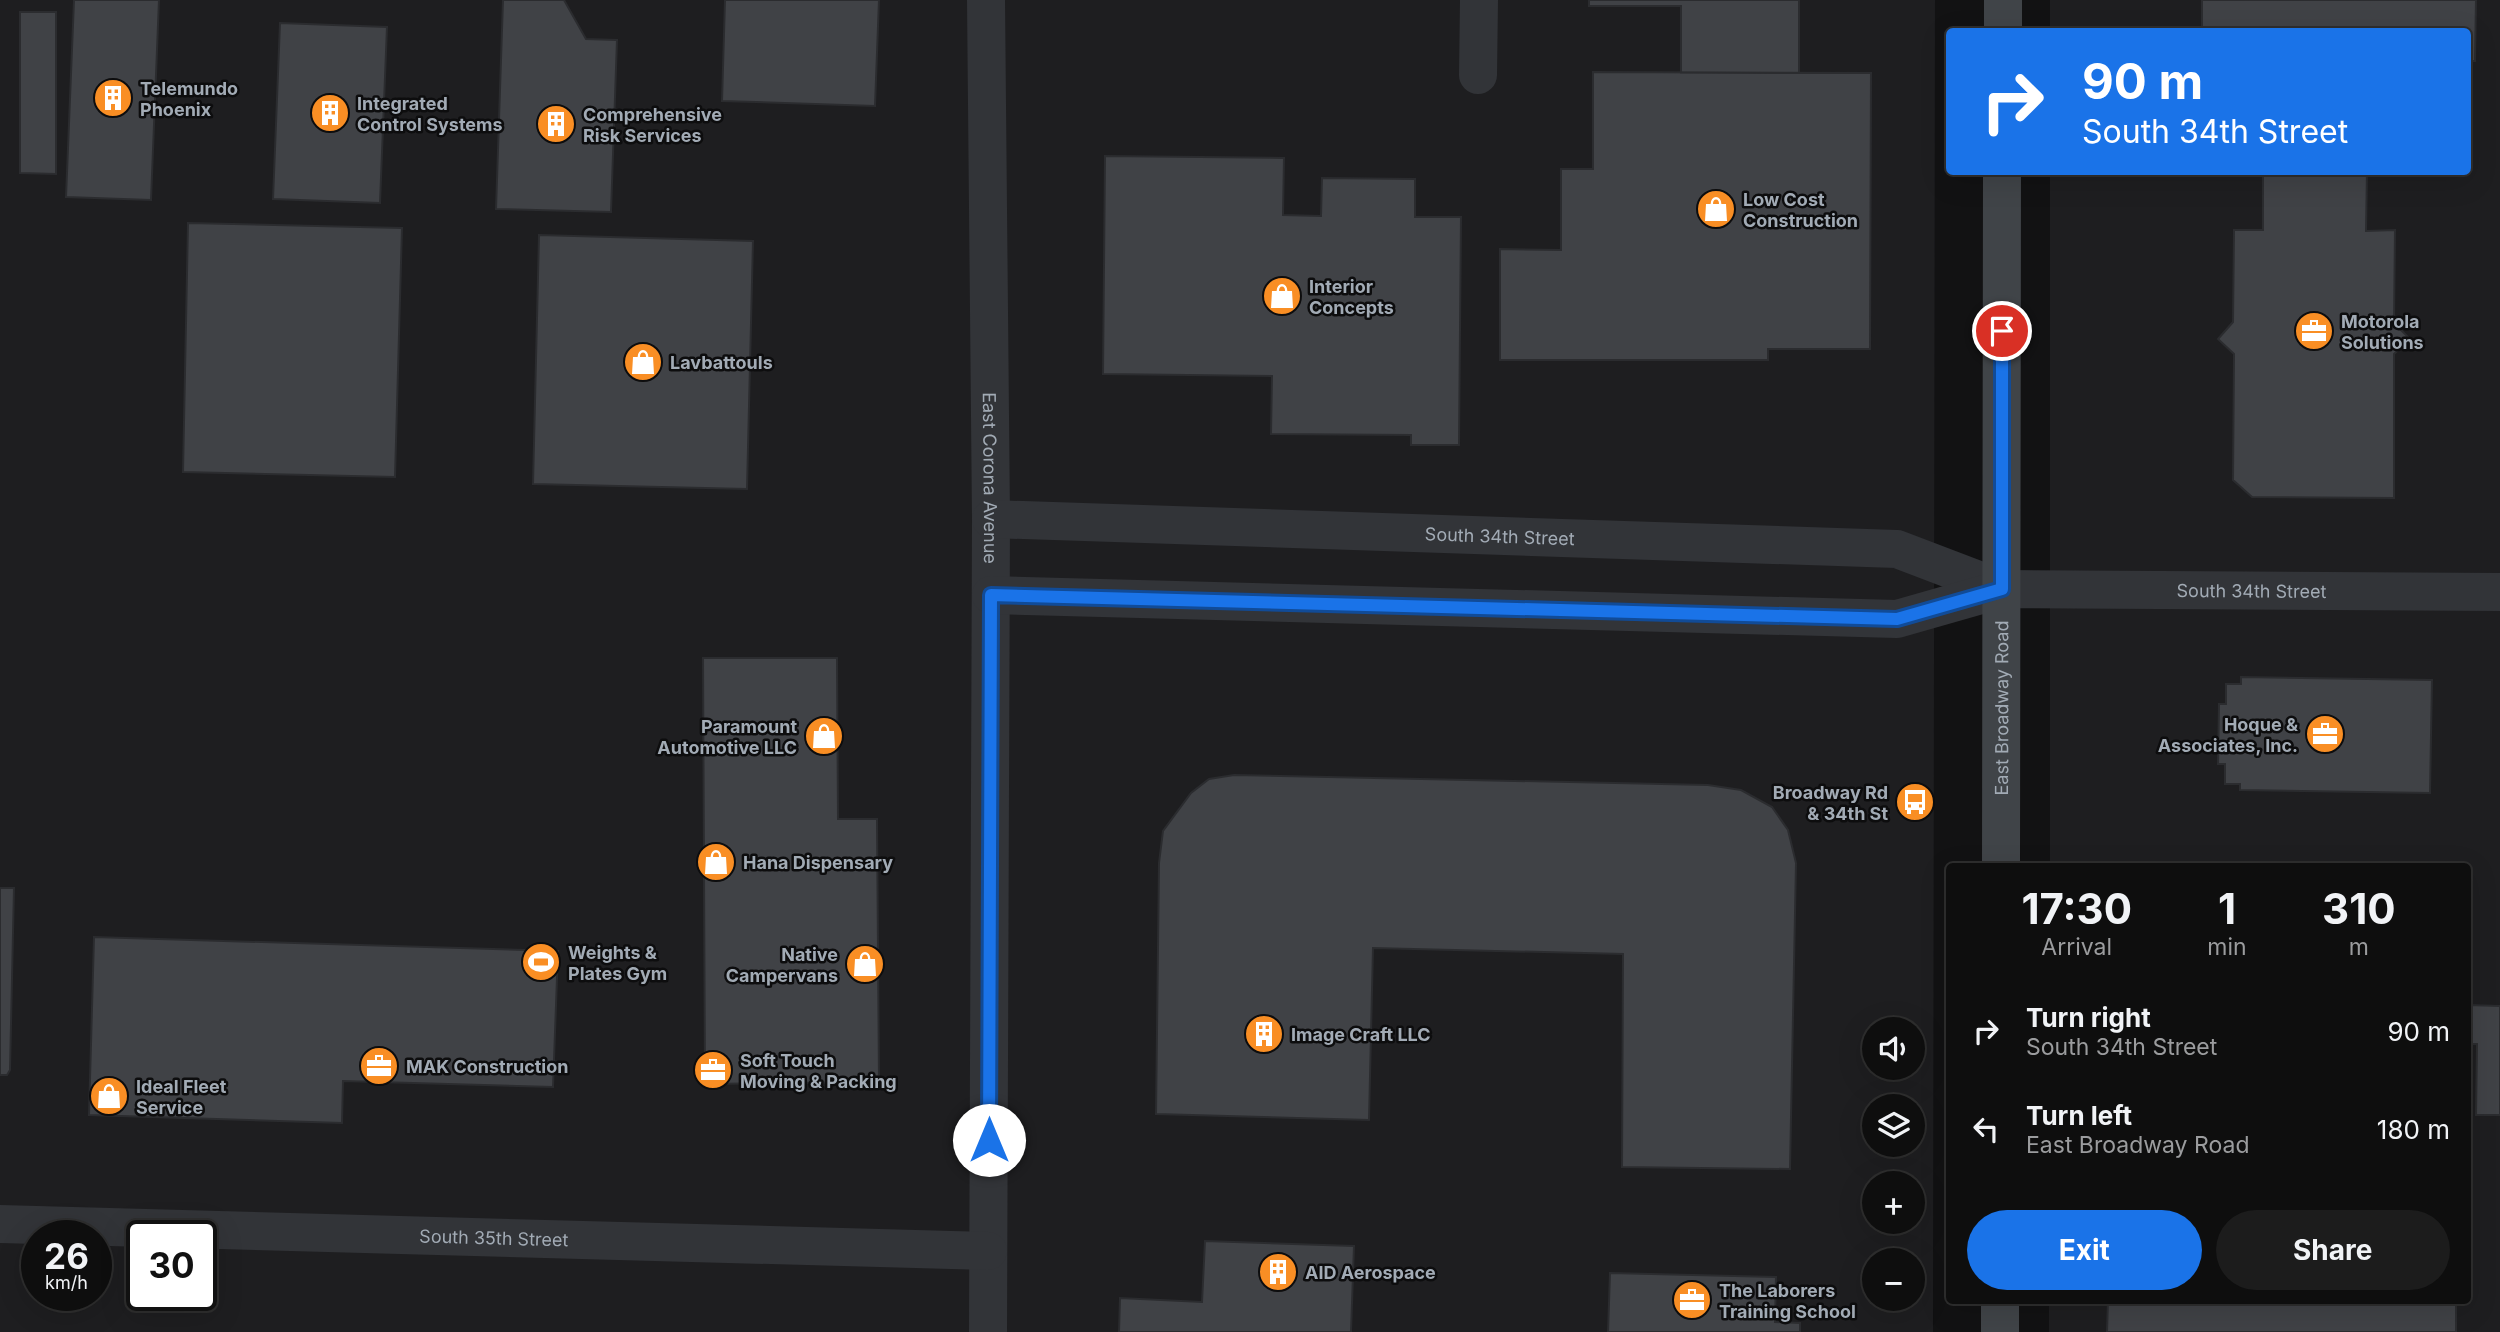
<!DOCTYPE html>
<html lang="en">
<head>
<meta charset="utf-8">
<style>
  body { margin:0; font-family:Inter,sans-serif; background:#1c1c1c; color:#f1f3f6; height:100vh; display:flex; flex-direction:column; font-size:26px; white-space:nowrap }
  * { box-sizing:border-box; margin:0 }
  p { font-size:23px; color:#9b9c9e }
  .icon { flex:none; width:38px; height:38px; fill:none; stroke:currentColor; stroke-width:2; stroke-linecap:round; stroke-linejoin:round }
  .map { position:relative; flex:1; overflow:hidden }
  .details { position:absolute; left:1946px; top:863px; width:525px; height:441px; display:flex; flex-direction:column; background:#0e0e0e; border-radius:7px; box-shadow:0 7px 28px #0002,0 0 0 2px #2e2e2e }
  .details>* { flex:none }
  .guide { position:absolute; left:1946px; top:28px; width:525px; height:147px; border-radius:7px; box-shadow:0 7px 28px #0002,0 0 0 2px #2e2e2e; background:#1a73e8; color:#fff; overflow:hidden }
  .tools { position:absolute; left:1862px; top:1017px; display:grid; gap:14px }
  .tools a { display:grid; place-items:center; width:63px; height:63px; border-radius:50%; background:#0e0e0e; box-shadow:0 7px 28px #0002,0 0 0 2px #2e2e2e; font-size:35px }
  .speed { position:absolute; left:21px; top:1220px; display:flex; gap:14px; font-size:35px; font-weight:700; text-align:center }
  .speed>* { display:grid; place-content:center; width:91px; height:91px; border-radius:50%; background:#0e0e0e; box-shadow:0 7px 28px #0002,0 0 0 2px #2e2e2e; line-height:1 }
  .speed small { font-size:18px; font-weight:400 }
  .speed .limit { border:4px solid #111; border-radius:10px; background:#fff; color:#111 }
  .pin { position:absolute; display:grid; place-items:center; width:60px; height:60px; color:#fff; margin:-30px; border:4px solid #fff; border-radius:50%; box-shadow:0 2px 7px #0007 }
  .me { position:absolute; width:77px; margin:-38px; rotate:0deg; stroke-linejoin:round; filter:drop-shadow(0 0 5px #0008) }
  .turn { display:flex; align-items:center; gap:24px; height:147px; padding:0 21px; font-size:32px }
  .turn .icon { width:91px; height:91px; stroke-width:2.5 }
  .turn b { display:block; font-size:49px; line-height:60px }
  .eta { display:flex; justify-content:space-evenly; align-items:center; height:119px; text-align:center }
  .eta b { font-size:42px; font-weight:700; line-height:49px }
  .primary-button { display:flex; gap:14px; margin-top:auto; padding:14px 21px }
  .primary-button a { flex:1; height:80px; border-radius:42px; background:#1a73e8; color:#fff; font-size:28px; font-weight:700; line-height:80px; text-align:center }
  .primary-button a+a { background:#1c1c1c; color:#f1f3f6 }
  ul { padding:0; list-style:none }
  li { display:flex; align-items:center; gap:21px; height:98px; padding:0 21px }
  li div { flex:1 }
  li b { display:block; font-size:26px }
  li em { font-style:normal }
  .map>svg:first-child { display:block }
  .built { fill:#1e1e20; fill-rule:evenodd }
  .building { fill:#404246; stroke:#2b2c2f; stroke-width:2 }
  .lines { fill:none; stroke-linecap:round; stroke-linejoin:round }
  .street { stroke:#323438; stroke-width:38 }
  .secondary { stroke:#404448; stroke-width:38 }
  .route-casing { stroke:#114b97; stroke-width:18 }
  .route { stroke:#1a73e8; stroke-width:12 }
  .labels { text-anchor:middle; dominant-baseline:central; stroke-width:5; stroke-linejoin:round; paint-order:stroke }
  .poi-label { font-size:18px; font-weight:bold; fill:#a2abb5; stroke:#0d0d0e; text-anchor:start }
  .street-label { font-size:18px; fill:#a2abb5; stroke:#0d0d0e }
</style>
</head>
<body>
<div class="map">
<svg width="2500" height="1332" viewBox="0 0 2500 1332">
  <rect width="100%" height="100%" fill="#121213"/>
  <path class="built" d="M0,0H1935L1933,1332H0ZM1874,1029H1913V1068H1874ZM1874,1106H1913V1144H1874ZM1874,1183H1913V1222H1874ZM37,1236H96V1295H37ZM142,1236H201V1295H142ZM1874,1260H1913V1298H1874Z
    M2050,0H2500V1332H2049V1300H2468V866H2050V172H2468V32L2050,31Z"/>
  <path class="building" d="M74,0H159L151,200L66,197Z
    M503,0H564L586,39L617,40L611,212L496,209Z
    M725,0H879L875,106L722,101Z
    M1589,0H1799V73H1681V6H1589Z
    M2202,0H2476L2475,61H2468V32H2202Z
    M20,12H56V174L20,173Z
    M280,23L387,27L380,203L273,199Z
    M1593,72L1871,73L1870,349H1768V360H1500V249L1561,250V169H1593Z
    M1105,156L1284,158L1283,215L1321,216L1322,178L1415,179V217H1461L1459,445H1411V435L1271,434L1272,376L1103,374Z
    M2263,172H2367L2366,231L2395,230L2394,323L2410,339L2394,354V498L2252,497L2233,480L2234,354L2218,339L2233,322L2234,230H2263Z
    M188,223L402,228L395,477L183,472Z
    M539,235L753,241L747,489L533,484Z
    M703,658H837L838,819H877L879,1082L705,1084Z
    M2241,677L2432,680L2430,793L2240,790V784H2225V764H2218L2219,704H2226V684H2241Z
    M1234,775L1708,785L1741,790L1772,807L1788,830L1796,863L1790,1169L1622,1167L1623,954L1373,948L1369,1120L1156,1114L1159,863L1163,831L1191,793L1209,779Z
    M0,888H14L10,1070L7,1075H0Z
    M94,937L558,951L553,1087L343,1081L342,1123L89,1115Z
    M2468,1005L2500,1006V1115H2476L2477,1044H2468Z
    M1205,1241L1354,1246L1351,1332H1119L1120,1298L1202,1302Z
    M1610,1273L1776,1277L1775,1322L1800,1323V1332H1608Z
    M2108,1300H2456V1332H2107Z"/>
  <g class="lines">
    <g class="street">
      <path id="s1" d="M986,0L991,519L988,1332"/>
      <path d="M1478,75L1479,0"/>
      <path id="s2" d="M991,519L1897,549L2002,589"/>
      <path id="s3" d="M991,595L1897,619L2002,589L2500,592"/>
      <path id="s4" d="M0,1224L988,1251"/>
    </g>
    <g class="secondary">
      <path d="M2003,32V0"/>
      <path id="s5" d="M2001,866L2002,172"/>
      <path d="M2000,1332V1300"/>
    </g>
  </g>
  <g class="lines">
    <defs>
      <path id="route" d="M989,1140L991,595L1897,619L2002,589V331"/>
    </defs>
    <use href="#route" class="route-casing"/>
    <use href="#route" class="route"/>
  </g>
  <defs>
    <symbol id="building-disc" viewBox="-11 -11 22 22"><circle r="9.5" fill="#f98e24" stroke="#0d0d0e"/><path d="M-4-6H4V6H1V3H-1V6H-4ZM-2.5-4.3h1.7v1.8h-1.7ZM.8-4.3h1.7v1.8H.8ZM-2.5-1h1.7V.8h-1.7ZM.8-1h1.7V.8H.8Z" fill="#fff"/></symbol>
    <symbol id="shop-disc" viewBox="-11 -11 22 22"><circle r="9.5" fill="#f98e24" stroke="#0d0d0e"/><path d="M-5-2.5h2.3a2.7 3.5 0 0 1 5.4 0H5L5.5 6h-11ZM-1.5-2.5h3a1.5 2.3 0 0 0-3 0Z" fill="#fff"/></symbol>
    <symbol id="office-disc" viewBox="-11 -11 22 22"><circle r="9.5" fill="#f98e24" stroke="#0d0d0e"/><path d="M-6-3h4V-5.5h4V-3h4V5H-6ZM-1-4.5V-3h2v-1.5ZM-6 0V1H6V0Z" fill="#fff"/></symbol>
    <symbol id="bus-disc" viewBox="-11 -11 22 22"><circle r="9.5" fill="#f98e24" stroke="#0d0d0e"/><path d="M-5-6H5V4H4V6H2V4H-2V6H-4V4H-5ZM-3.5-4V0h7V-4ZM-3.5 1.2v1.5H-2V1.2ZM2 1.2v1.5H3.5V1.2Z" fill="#fff"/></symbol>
    <symbol id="stadium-disc" viewBox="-11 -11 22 22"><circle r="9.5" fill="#f98e24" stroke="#0d0d0e"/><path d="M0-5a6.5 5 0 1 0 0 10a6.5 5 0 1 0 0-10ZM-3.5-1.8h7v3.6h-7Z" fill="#fff"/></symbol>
  </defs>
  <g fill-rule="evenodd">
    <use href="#building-disc" x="91" y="76" width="44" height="44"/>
    <use href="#building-disc" x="308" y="91" width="44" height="44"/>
    <use href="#building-disc" x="534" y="102" width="44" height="44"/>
    <use href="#shop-disc" x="1694" y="187" width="44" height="44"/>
    <use href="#shop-disc" x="1260" y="274" width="44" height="44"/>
    <use href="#office-disc" x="2292" y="309" width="44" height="44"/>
    <use href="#shop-disc" x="621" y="340" width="44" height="44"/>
    <use href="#office-disc" x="2303" y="712" width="44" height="44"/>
    <use href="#shop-disc" x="802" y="714" width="44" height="44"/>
    <use href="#bus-disc" x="1893" y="780" width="44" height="44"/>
    <use href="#shop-disc" x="694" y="840" width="44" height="44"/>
    <use href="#stadium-disc" x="519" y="940" width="44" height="44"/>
    <use href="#shop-disc" x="843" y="942" width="44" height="44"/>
    <use href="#building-disc" x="1242" y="1012" width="44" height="44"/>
    <use href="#office-disc" x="357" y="1044" width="44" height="44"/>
    <use href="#office-disc" x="691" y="1048" width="44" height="44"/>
    <use href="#shop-disc" x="87" y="1074" width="44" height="44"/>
    <use href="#building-disc" x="1256" y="1250" width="44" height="44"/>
    <use href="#office-disc" x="1670" y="1278" width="44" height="44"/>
  </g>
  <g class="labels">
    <g class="poi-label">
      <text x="140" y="88">Telemundo<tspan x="140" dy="21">Phoenix</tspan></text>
      <text x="357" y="103">Integrated<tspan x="357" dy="21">Control Systems</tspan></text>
      <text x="583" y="114">Comprehensive<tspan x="583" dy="21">Risk Services</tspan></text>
      <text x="1743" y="199">Low Cost<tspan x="1743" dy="21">Construction</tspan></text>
      <text x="1309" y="286">Interior<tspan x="1309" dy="21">Concepts</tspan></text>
      <text x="2341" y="321">Motorola<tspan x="2341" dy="21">Solutions</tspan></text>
      <text x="670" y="362">Lavbattouls</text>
      <text x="2298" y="724" text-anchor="end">Hoque &amp;<tspan x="2298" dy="21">Associates, Inc.</tspan></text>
      <text x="797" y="726" text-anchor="end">Paramount<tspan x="797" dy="21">Automotive LLC</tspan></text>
      <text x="1888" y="792" text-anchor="end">Broadway Rd<tspan x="1888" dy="21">&amp; 34th St</tspan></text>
      <text x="743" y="862">Hana Dispensary</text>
      <text x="568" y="952">Weights &amp;<tspan x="568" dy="21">Plates Gym</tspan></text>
      <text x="838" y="954" text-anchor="end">Native<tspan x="838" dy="21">Campervans</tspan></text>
      <text x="1291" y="1034">Image Craft LLC</text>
      <text x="740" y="1060">Soft Touch<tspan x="740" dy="21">Moving &amp; Packing</tspan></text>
      <text x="406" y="1066">MAK Construction</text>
      <text x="136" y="1086">Ideal Fleet<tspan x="136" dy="21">Service</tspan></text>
      <text x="1305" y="1272">AID Aerospace</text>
      <text x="1719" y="1290">The Laborers<tspan x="1719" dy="21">Training School</tspan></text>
    </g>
    <g class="street-label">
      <text stroke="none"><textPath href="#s1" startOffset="478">East Corona Avenue</textPath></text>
      <text stroke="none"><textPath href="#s2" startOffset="509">South 34th Street</textPath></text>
      <text stroke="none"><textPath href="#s3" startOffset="1265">South 34th Street</textPath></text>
      <text stroke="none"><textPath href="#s5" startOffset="158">East Broadway Road</textPath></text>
      <text stroke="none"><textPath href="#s4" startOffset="494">South 35th Street</textPath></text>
    </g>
  </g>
</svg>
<div class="tools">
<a><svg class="icon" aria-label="sound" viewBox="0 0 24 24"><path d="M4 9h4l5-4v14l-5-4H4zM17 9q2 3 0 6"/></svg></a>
<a><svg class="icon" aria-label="layers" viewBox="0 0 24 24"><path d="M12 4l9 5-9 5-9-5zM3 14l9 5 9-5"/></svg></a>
<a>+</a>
<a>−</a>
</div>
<div class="speed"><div>26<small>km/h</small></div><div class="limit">30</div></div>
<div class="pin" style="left:2002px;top:331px;background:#d93025"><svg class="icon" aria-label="arrive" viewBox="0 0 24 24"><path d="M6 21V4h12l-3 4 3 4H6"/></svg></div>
<svg class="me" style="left:989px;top:1140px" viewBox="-20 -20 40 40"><circle r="19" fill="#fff"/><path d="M0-13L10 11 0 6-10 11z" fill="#1a73e8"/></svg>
<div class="guide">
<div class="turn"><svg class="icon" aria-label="right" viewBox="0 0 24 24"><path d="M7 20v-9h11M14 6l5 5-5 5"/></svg><div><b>90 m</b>South 34th Street</div></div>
</div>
<section class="details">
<div class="eta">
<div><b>17:30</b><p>Arrival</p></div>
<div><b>1</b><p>min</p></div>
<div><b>310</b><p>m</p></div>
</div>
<ul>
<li><svg class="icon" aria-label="right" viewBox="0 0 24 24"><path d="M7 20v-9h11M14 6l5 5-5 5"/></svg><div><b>Turn right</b><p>South 34th Street</p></div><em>90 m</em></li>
<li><svg class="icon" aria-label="left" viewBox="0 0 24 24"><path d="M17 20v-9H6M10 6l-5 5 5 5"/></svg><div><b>Turn left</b><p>East Broadway Road</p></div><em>180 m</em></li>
</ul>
<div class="primary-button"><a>Exit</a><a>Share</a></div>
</section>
</div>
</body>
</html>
